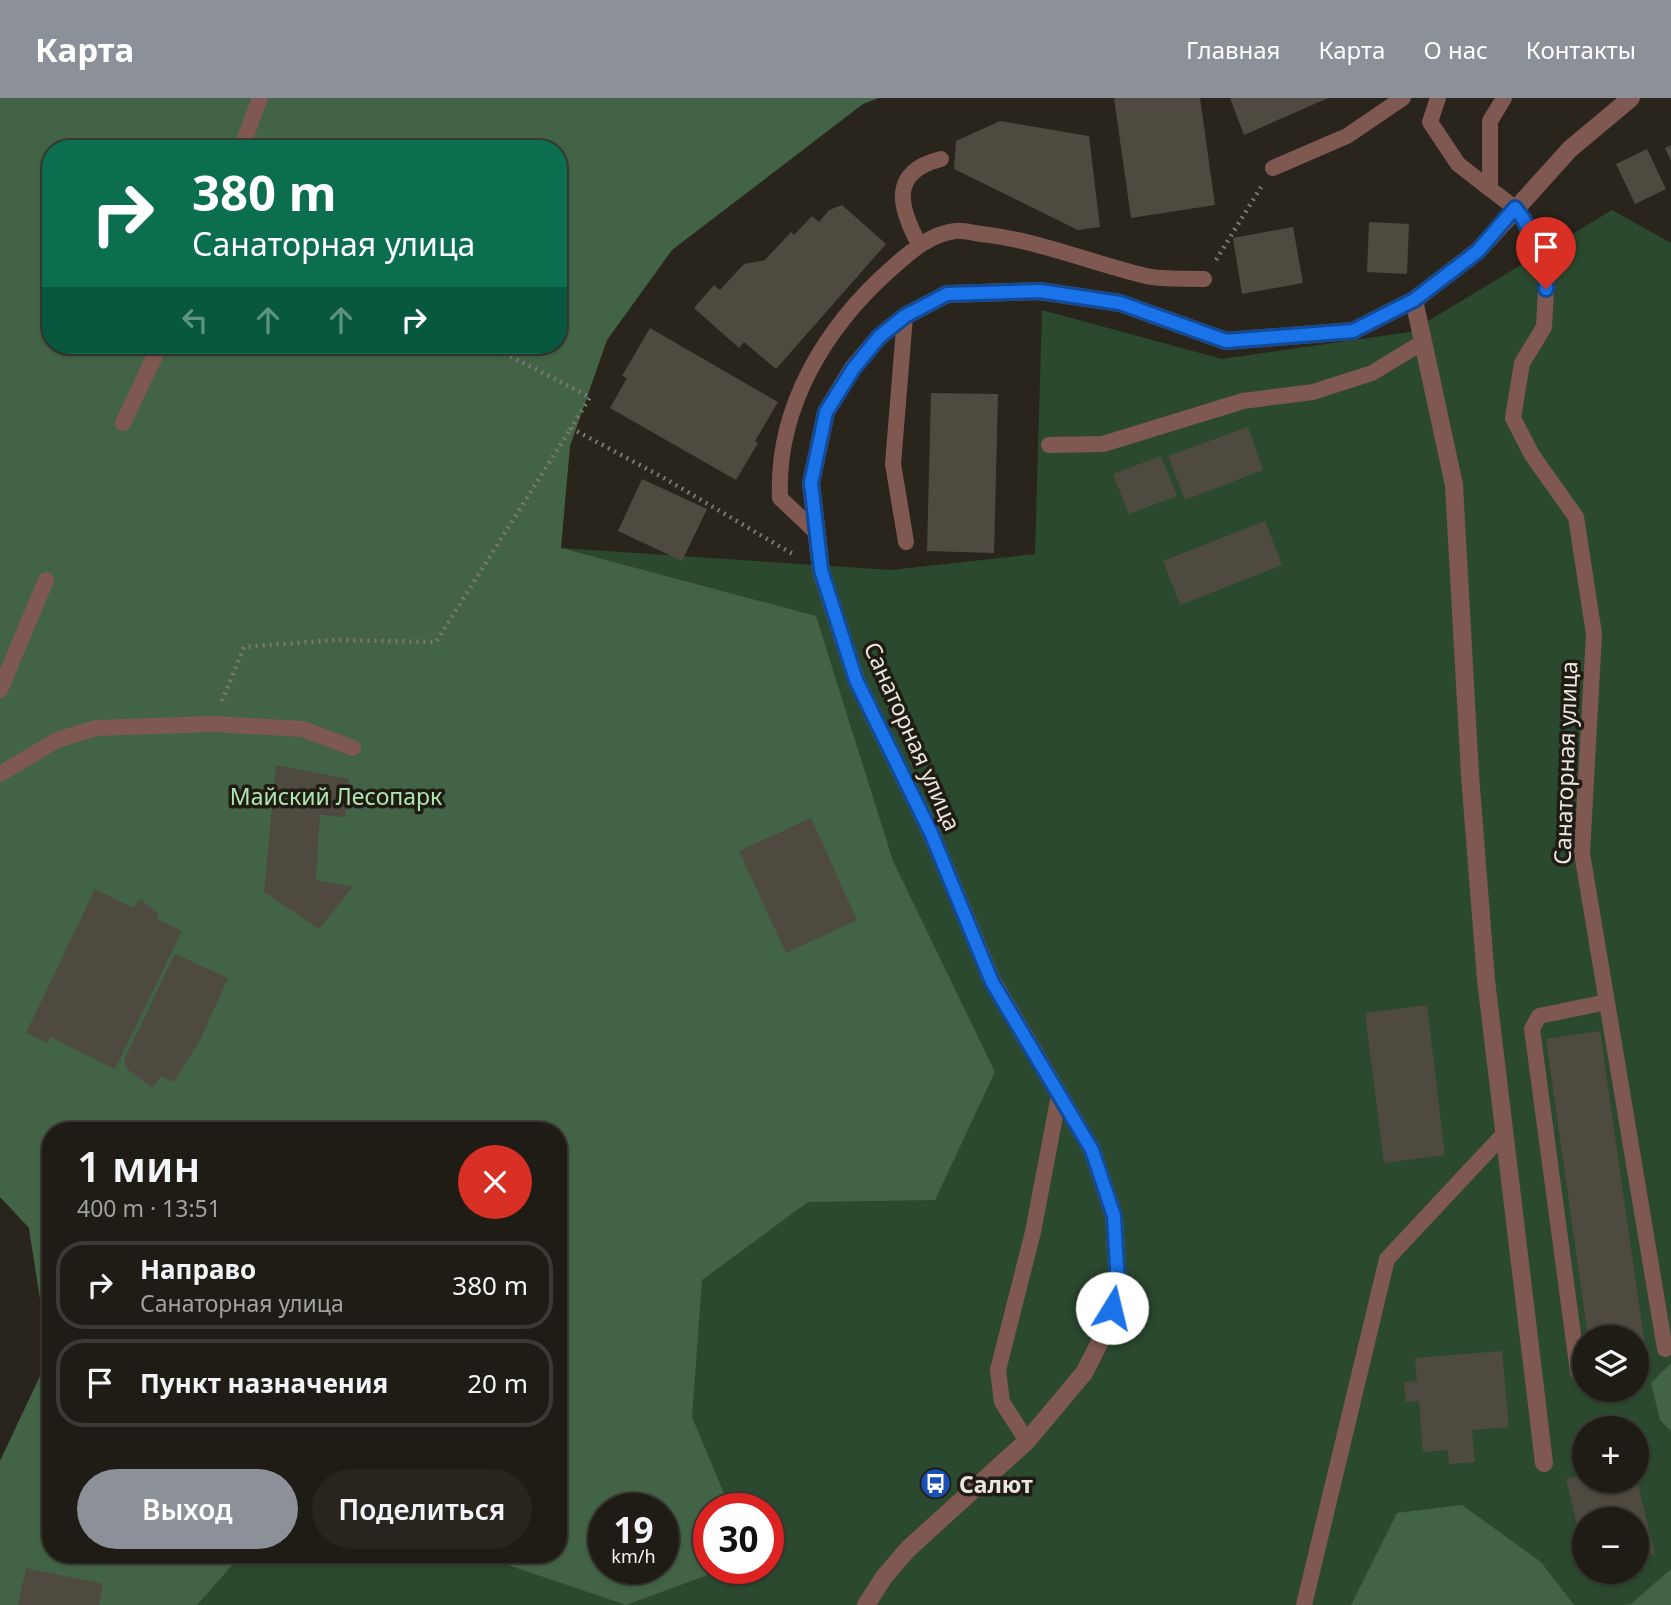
<!DOCTYPE html>
<html lang="ru">
<head>
<meta charset="utf-8">
<style>
  body { margin:0; font-family:"Noto Sans",sans-serif; background:#27251e; color:#f1f3f6; height:100vh; display:flex; flex-direction:column; font-size:26px; white-space:nowrap }
  * { box-sizing:border-box; margin:0 }
  p { font-size:23px; color:#a1a1a0 }
  .icon { flex:none; width:38px; height:38px; fill:none; stroke:currentColor; stroke-width:2; stroke-linecap:round; stroke-linejoin:round }
  .map { position:relative; flex:1; overflow:hidden }
  .panel { position:absolute; left:42px; top:1024px; width:525px; height:441px; display:flex; flex-direction:column; background:#1f1c15; border-radius:28px; box-shadow:0 2px 5px #0004,0 0 0 2px #3c3a34 }
  .panel>* { flex:none }
  .top-card { position:absolute; left:42px; top:42px; width:525px; height:214px; border-radius:28px; box-shadow:0 2px 5px #0004,0 0 0 2px #3c3a34; background:#0b6e4f; color:#fff; overflow:hidden }
  .tools { position:absolute; left:1572px; top:1227px; display:grid; gap:14px }
  .tools a { display:grid; place-items:center; width:77px; height:77px; border-radius:50%; background:#1f1c15; box-shadow:0 2px 5px #0004,0 0 0 2px #3c3a34; font-size:35px }
  .speed { position:absolute; left:588px; top:1395px; display:flex; gap:14px; font-size:35px; font-weight:700; text-align:center }
  .speed>* { display:grid; place-content:center; width:91px; height:91px; border-radius:50%; background:#1f1c15; box-shadow:0 2px 5px #0004,0 0 0 2px #3c3a34; line-height:1 }
  .speed small { font-size:18px; font-weight:400 }
  .speed .limit { border:10px solid #d22; background:#fff; color:#111 }
  .pin { position:absolute; display:grid; place-items:center; width:60px; height:60px; color:#fff; margin:-72px -30px; border-radius:50% 50% 50% 0; rotate:-45deg; box-shadow:0 0 7px #0007 }
  .pin .icon { rotate:45deg }
  .me { position:absolute; width:77px; margin:-38px; rotate:9deg; stroke-linejoin:round; filter:drop-shadow(0 0 5px #0008) }
  .turn { display:flex; align-items:center; gap:24px; height:147px; padding:0 35px; font-size:32px }
  .turn .icon { width:91px; height:91px; stroke-width:2.5 }
  .turn b { display:block; font-size:49px; line-height:60px }
  .lanes { display:flex; align-items:center; height:66px; padding:0 35px; background:#0003; justify-content:center; gap:35px; direction:ltr }
  .lanes .off { opacity:.35 }
  .round { display:grid; place-items:center; flex:none; width:74px; height:74px; border-radius:37px; background:#27251e }
  .summary { display:flex; align-items:center; justify-content:space-between; height:119px; padding:0 35px }
  h1 { font-size:42px; font-weight:600; line-height:52px }
  .button { display:flex; gap:14px; margin-top:auto; padding:14px 35px }
  .button a { flex:1; height:80px; border-radius:42px; background:#8c9099; color:#fff; font-size:28px; font-weight:600; line-height:80px; text-align:center }
  .button a+a { background:#27251e; color:#f1f3f6 }
  ul { padding:0; list-style:none }
  li { display:flex; align-items:center; gap:21px; height:88px; margin:0 14px 10px; padding:0 21px; border:4px solid #3c3a34; border-radius:28px }
  li div { flex:1 }
  li b { display:block; font-size:26px }
  li em { font-style:normal }
  header { display:flex; align-items:center; gap:42px; box-sizing:border-box; height:98px; padding:0 35px; background:#8c9099; color:#fff }
  header strong { font-size:33px }
  nav { display:flex; gap:38px; margin-inline-start:auto; font-size:24px }
  .map>svg:first-child { display:block }
  .green { fill:#2b492f; fill-rule:evenodd }
  .forest { fill:#426346; fill-rule:evenodd }
  .building { fill:#4f4a40 }
  .lines { fill:none; stroke-linecap:round; stroke-linejoin:round }
  .path { stroke:#7b7870; stroke-width:4.5; stroke-dasharray:2 5; stroke-linecap:butt }
  .lane { stroke:#805852; stroke-width:16 }
  .street { stroke:#805852; stroke-width:18 }
  .route-casing { stroke:#114b97; stroke-width:18 }
  .route { stroke:#1a73e8; stroke-width:12 }
  .labels { text-anchor:middle; dominant-baseline:central; stroke-width:7; stroke-linejoin:round; paint-order:stroke }
  .street-label { font-size:23px; fill:#e9e6e0; stroke:#201c13 }
  .park-label { font-size:23px; fill:#ade6b3; stroke:#201c13 }
  .poi-label { font-size:23px; font-weight:bold; fill:#e9e6e0; stroke:#201c13; text-anchor:start }
</style>
</head>
<body>
<header>
<strong>Карта</strong>
<nav><a>Главная</a><a>Карта</a><a>О нас</a><a>Контакты</a></nav>
</header>
<div class="map">
<svg width="1671" height="1507" viewBox="0 0 1671 1507">
  <rect width="100%" height="100%" fill="#29251c"/>
  <path class="green" d="M1612,112L1671,145V1507H0V1364L49,1259L29,1130L51,1116V1456H558L561,450L891,472L1035,456L1042,212L1222,261L1410,234ZM1584,1239H1636V1292H1584ZM1584,1330H1636V1382H1584ZM604,1410H663V1470H604ZM709,1410H768V1470H709ZM1584,1421H1636V1474H1584Z"/>
  <path class="forest" d="M0,0H879L863,6L672,152L607,242L570,348L561,450L816,518L893,763L995,974L935,1102L808,1104L702,1182L692,1319L730,1410H709V1470H716L713,1475L626,1507L496,1463L434,1456H558V1032H51V1456H242L197,1507H0V1363L49,1259L29,1130L0,1099ZM51,51H558V247H51ZM604,1410H663V1470H604Z
    M1671,1265V1333L1660,1322L1651,1285Z
    M1462,1407L1541,1464L1574,1507H1351L1397,1415Z
    M1671,1471V1507H1623L1631,1506Z"/>
  <path class="building" d="M1114,0H1200L1215,107L1131,120Z
    M1230,0H1328L1244,37Z
    M1000,23L1089,38L1100,129L1078,132L954,71L956,43Z
    M1671,47V63L1665,50Z
    M1647,51L1666,91L1635,106L1616,66Z
    M842,107L886,146L776,271L744,244L739,250L694,210L714,187L720,192L744,166L765,162L791,134L794,137L812,118L819,124L829,112Z
    M1369,124L1409,126L1407,176L1367,174Z
    M1293,129L1303,185L1242,196L1233,140Z
    M650,230L778,304L755,343L758,345L736,382L610,310L627,280L622,278Z
    M931,295L998,296L994,455L927,453Z
    M1248,329L1263,372L1185,402L1168,358Z
    M1161,358L1177,398L1129,416L1113,376Z
    M642,381L707,411L682,463L618,433Z
    M1265,423L1282,467L1180,507L1163,463Z
    M276,667L349,681L345,719L320,717L316,782L353,789L319,831L264,794Z
    M811,720L857,822L786,855L739,753Z
    M95,791L133,810L140,801L159,816L157,821L182,833L115,971L51,939L48,945L26,935Z
    M175,856L228,880L200,942L174,984L161,978L152,990L127,971L124,962Z
    M1427,907L1445,1057L1384,1065L1365,915Z
    M1600,933L1646,1255L1636,1256V1239H1588L1546,941Z
    M1502,1253L1509,1329L1472,1332L1475,1364L1449,1366L1448,1352L1423,1354L1419,1303L1406,1304L1404,1284L1417,1283L1415,1260Z
    M1584,1377V1382H1637L1655,1456L1636,1461V1421H1584L1583,1451L1566,1381Z
    M26,1470L103,1486L99,1507H18Z"/>
  <g class="lines">
    <path class="path" d="M1216,162L1261,89
      M477,247L512,259L590,299L571,330L664,380L796,458
      M222,603L244,549L335,542L436,544L571,330"/>
    <path class="lane" d="M1438,0L1430,24L1458,66L1490,91
      M1504,0L1490,23V91L1515,110L1524,122L1547,172L1544,229L1522,265L1513,320L1532,357L1576,419L1594,536L1582,755L1665,1251
      M241,51L260,0
      M1273,70L1347,38L1403,0
      M919,146C899,109 889,74 941,61
      M905,218L893,366L906,444
      M123,325L160,247
      M1049,347L1103,346L1243,303L1313,294L1372,275L1423,244
      M817,435L780,400C776,309 826,228 892,170C910,154 930,136 955,133C963,132 973,135 981,136C1038,142 1091,165 1146,178C1164,182 1185,180 1204,181
      M0,592L46,482
      M0,676L57,642L96,630L213,626L303,631L353,650
      M1578,1274L1532,931L1539,918L1607,904
      M1027,1343L1002,1304L998,1272L1033,1134L1059,997
      M1304,1507L1387,1161L1503,1037"/>
    <path class="street" d="M1414,202L1454,387L1470,677L1486,882L1544,1365
      M866,1507L884,1479L908,1451L1027,1343L1084,1275L1106,1232L1118,1187L1114,1118L1092,1052L992,883L931,735L856,582L821,473L811,385L826,314L853,270L879,239L905,218L947,196L1040,193L1120,205L1226,243L1353,233L1414,202L1478,153L1570,51L1631,0"/>
  </g>
  <g class="lines">
    <defs>
      <path id="route" d="M1112,1210L1118,1187L1114,1118L1092,1052L992,884L931,735L856,582L821,472L811,385L826,314L853,271L879,239L905,218L947,196L1040,193L1120,205L1226,243L1353,233L1414,202L1478,153L1515,110L1524,122L1547,172L1546,191"/>
    </defs>
    <use href="#route" class="route-casing"/>
    <use href="#route" class="route"/>
  </g>
  <defs>
    <symbol id="bus-disc" viewBox="-11 -11 22 22"><circle r="9.5" fill="#1a4fb4" stroke="#201c13"/><path d="M-5-6H5V4H4V6H2V4H-2V6H-4V4H-5ZM-3.5-4V0h7V-4ZM-3.5 1.2v1.5H-2V1.2ZM2 1.2v1.5H3.5V1.2Z" fill="#fff"/></symbol>
  </defs>
  <g fill-rule="evenodd">
    <use href="#bus-disc" x="918" y="1368" width="35" height="35"/>
  </g>
  <g class="labels">
    <g class="street-label">
      <text transform="translate(913 638) rotate(66)">Санаторная улица</text>
      <text transform="translate(1565 665) rotate(-88)">Санаторная улица</text>
    </g>
    <g class="park-label">
      <text x="336" y="698">Майский Лесопарк</text>
    </g>
    <g class="poi-label">
      <text x="959" y="1386">Салют</text>
    </g>
  </g>
</svg>
<div class="tools">
<a><svg class="icon" aria-label="layers" viewBox="0 0 24 24"><path d="M12 4l9 5-9 5-9-5zM3 14l9 5 9-5"/></svg></a>
<a>+</a>
<a>−</a>
</div>
<div class="speed"><div>19<small>km/h</small></div><div class="limit">30</div></div>
<div class="pin" style="left:1546px;top:191px;background:#d93025"><svg class="icon" aria-label="arrive" viewBox="0 0 24 24"><path d="M6 21V4h12l-3 4 3 4H6"/></svg></div>
<svg class="me" style="left:1112px;top:1210px" viewBox="-20 -20 40 40"><circle r="19" fill="#fff"/><path d="M0-13L10 11 0 6-10 11z" fill="#1a73e8"/></svg>
<div class="top-card">
<div class="turn"><svg class="icon" aria-label="right" viewBox="0 0 24 24"><path d="M7 20v-9h11M14 6l5 5-5 5"/></svg><div><b>380 m</b>Санаторная улица</div></div>
<div class="lanes"><svg class="icon off" aria-label="left" viewBox="0 0 24 24"><path d="M17 20v-9H6M10 6l-5 5 5 5"/></svg><svg class="icon off" aria-label="ahead" viewBox="0 0 24 24"><path d="M12 20V5M6 11l6-6 6 6"/></svg><svg class="icon off" aria-label="ahead" viewBox="0 0 24 24"><path d="M12 20V5M6 11l6-6 6 6"/></svg><svg class="icon" aria-label="right" viewBox="0 0 24 24"><path d="M7 20v-9h11M14 6l5 5-5 5"/></svg></div>
</div>
<section class="panel">
<div class="summary"><div><h1>1 мин</h1><p>400 m · 13:51</p></div><a class="round" style="background:#d93025;color:#fff"><svg class="icon" aria-label="close" viewBox="0 0 24 24"><path d="M6 6l12 12M18 6L6 18"/></svg></a></div>
<ul>
<li><svg class="icon" aria-label="right" viewBox="0 0 24 24"><path d="M7 20v-9h11M14 6l5 5-5 5"/></svg><div><b>Направо</b><p>Санаторная улица</p></div><em>380 m</em></li>
<li><svg class="icon" aria-label="arrive" viewBox="0 0 24 24"><path d="M6 21V4h12l-3 4 3 4H6"/></svg><div><b>Пункт назначения</b></div><em>20 m</em></li>
</ul>
<div class="button"><a>Выход</a><a>Поделиться</a></div>
</section>
</div>
</body>
</html>
